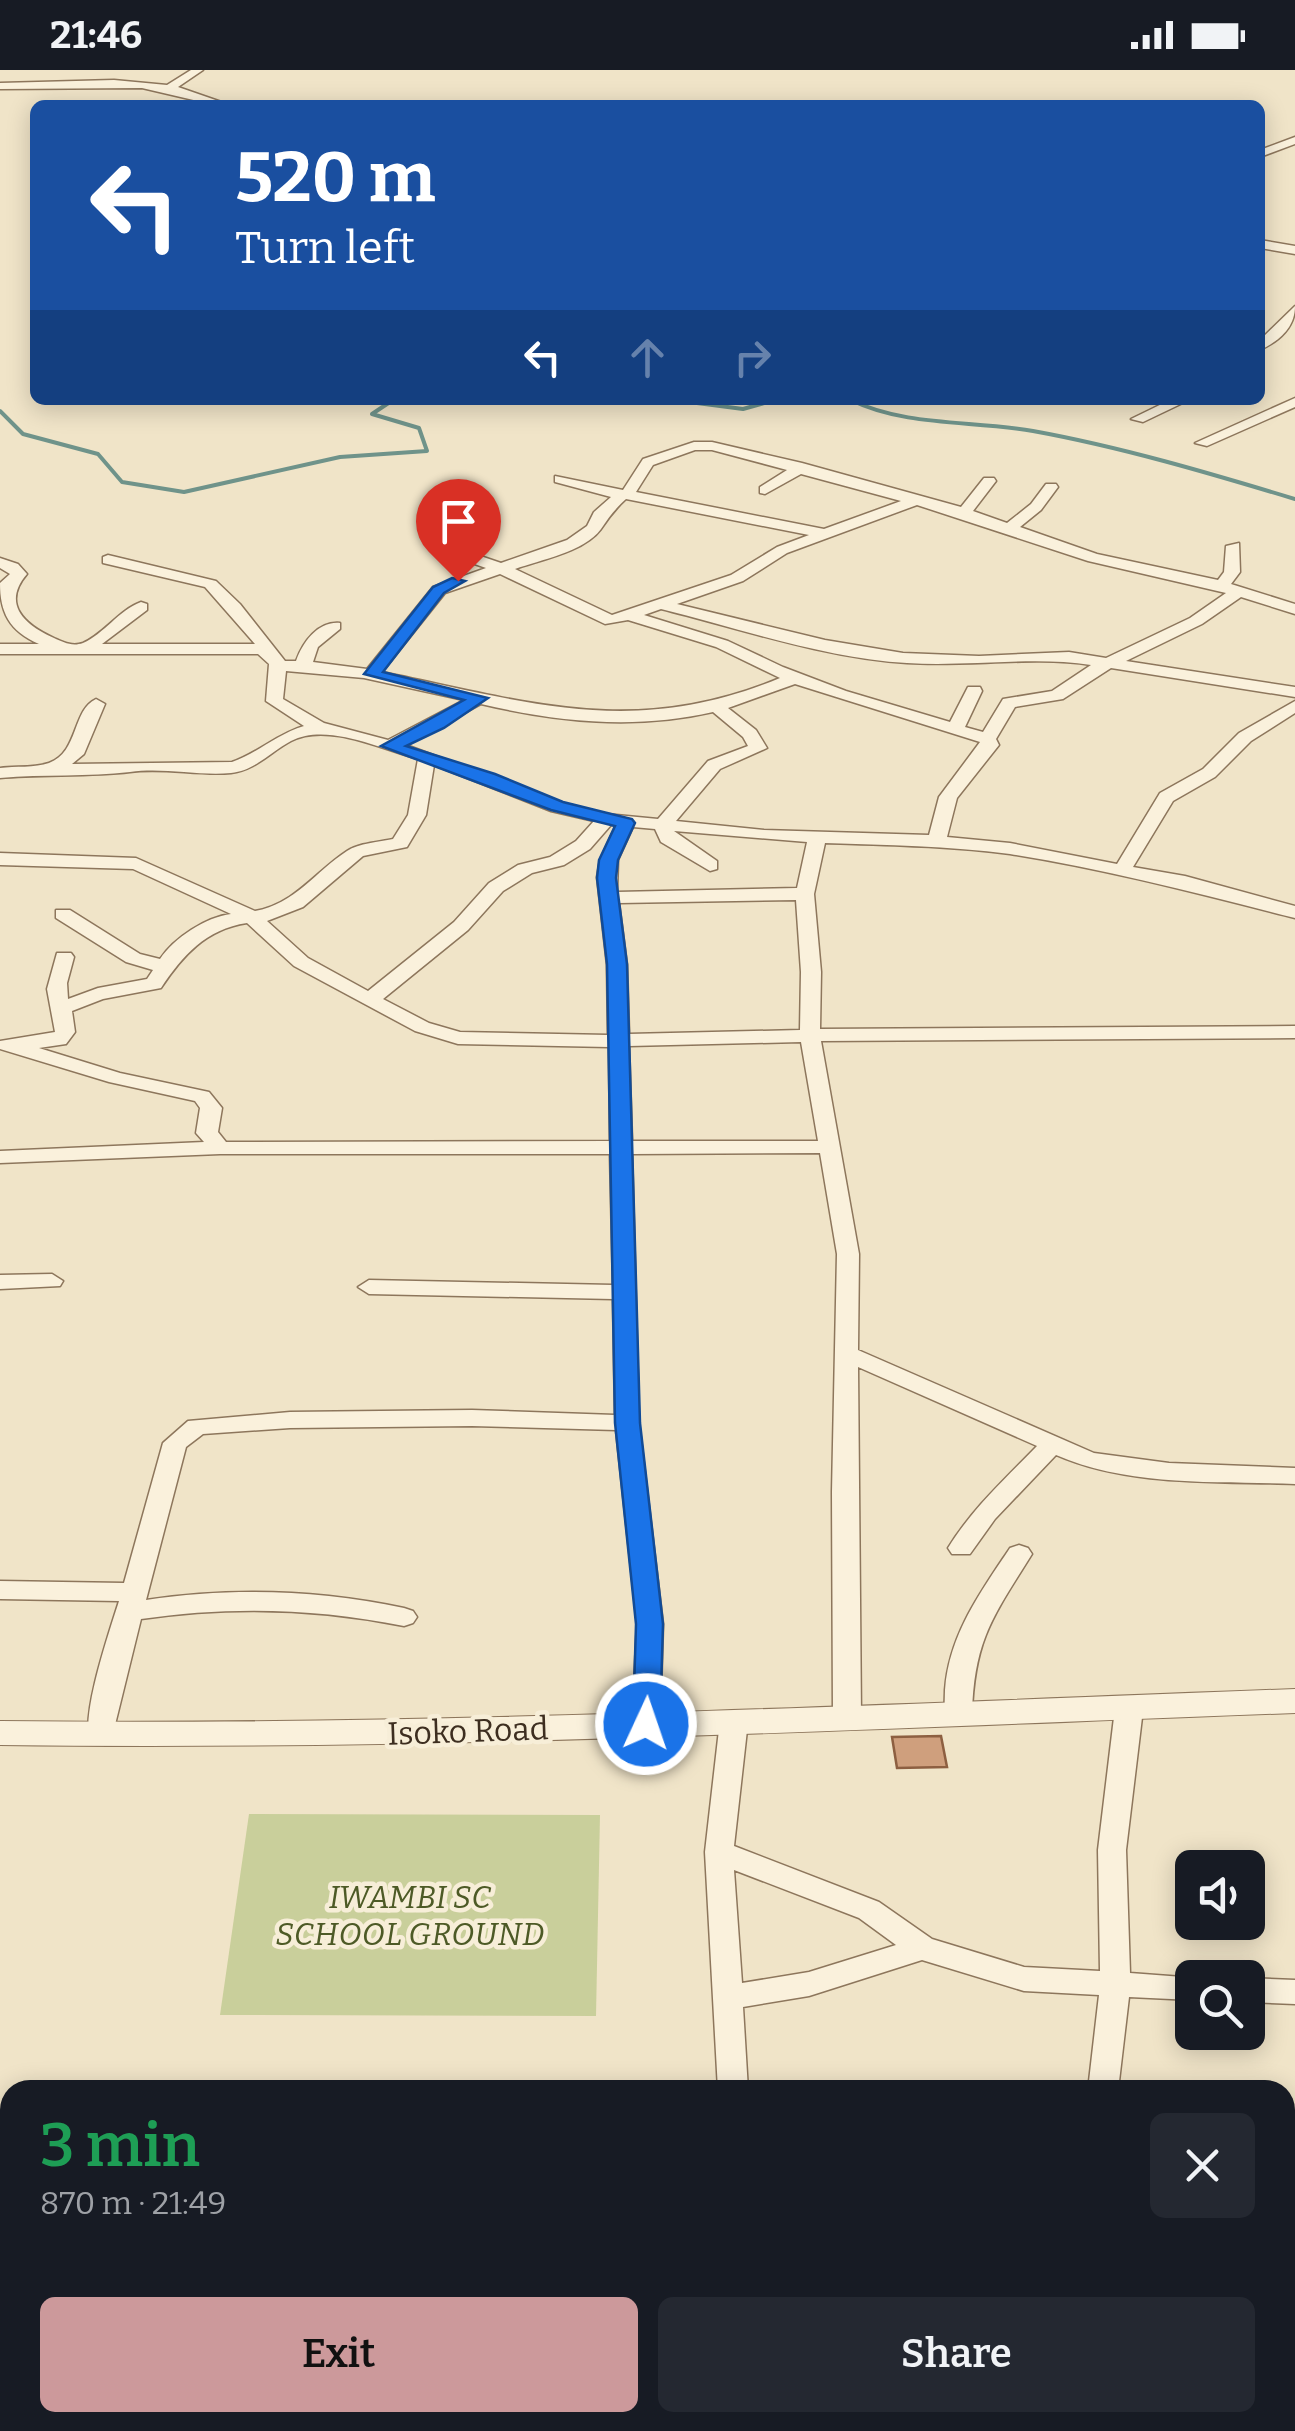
<!DOCTYPE html>
<html lang="en">
<head>
<meta charset="utf-8">
<style>
  body { margin:0; font-family:Bitter,serif; background:#242831; color:#f1f3f6; height:100vh; display:flex; flex-direction:column; font-size:38px; white-space:nowrap }
  * { box-sizing:border-box; margin:0 }
  p { font-size:32px; color:#9ea1a6 }
  .icon { flex:none; width:55px; height:55px; fill:none; stroke:currentColor; stroke-width:2; stroke-linecap:round; stroke-linejoin:round }
  .map { position:relative; flex:1; overflow:hidden }
  .details { position:absolute; left:0px; top:2010px; width:1295px; height:352px; display:flex; flex-direction:column; background:#171b24; border-radius:30px 30px 0 0; box-shadow:0 5px 25px #0003 }
  .details>* { flex:none }
  .guide { position:absolute; left:30px; top:30px; width:1235px; height:305px; border-radius:15px; box-shadow:0 5px 25px #0003; background:#1a4fa0; color:#fff; overflow:hidden }
  .buttons { position:absolute; left:1175px; top:1780px; display:grid; gap:20px }
  .buttons a { display:grid; place-items:center; width:90px; height:90px; border-radius:15px; background:#171b24; box-shadow:0 5px 25px #0003; font-size:50px }
  .pin { position:absolute; display:grid; place-items:center; width:85px; height:85px; color:#fff; margin:-102px -42px; border-radius:50% 50% 50% 0; rotate:-45deg; box-shadow:0 0 10px #0007 }
  .pin .icon { rotate:45deg }
  .me { position:absolute; width:110px; margin:-55px; rotate:3deg; stroke-linejoin:round; filter:drop-shadow(0 0 8px #0008) }
  .turn { display:flex; align-items:center; gap:35px; height:210px; padding:0 40px; font-size:45px }
  .turn .icon { width:130px; height:130px; stroke-width:2.5 }
  .turn b { display:block; font-size:70px; line-height:85px }
  .lanes { display:flex; align-items:center; height:95px; padding:0 40px; background:#0003; justify-content:center; gap:50px; direction:ltr }
  .lanes .off { opacity:.35 }
  .round { display:grid; place-items:center; flex:none; width:105px; height:105px; border-radius:15px; background:#242831 }
  .summary { display:flex; align-items:center; justify-content:space-between; height:170px; padding:0 40px }
  h1 { font-size:60px; font-weight:600; line-height:75px; color:#1e9e55 }
  .button { display:flex; gap:20px; margin-top:auto; padding:20px 40px }
  .button a { flex:1; height:115px; border-radius:15px; background:#cc999b; color:#111; font-size:40px; font-weight:600; line-height:115px; text-align:center }
  .button a+a { background:#242831; color:#f1f3f6 }
  .status { display:flex; justify-content:space-between; align-items:center; height:70px; padding:0 50px; background:#171b24; direction:ltr }
  .status svg { height:28px; fill:currentColor }
  .map>svg:first-child { display:block }
  .green { fill:#c9cf9b }
  .lines { fill:none; stroke-linecap:round; stroke-linejoin:round }
  .stream { stroke:#6f938a; stroke-width:4 }
  .building { fill:#cf9f7d; stroke:#8d5f41; stroke-width:2.5 }
  .minor-casing { stroke:#8d765c; stroke-width:3 }
  .tertiary-casing { stroke:#8d765c; stroke-width:2 }
  .minor { fill:#faf1dc; fill-rule:evenodd }
  .tertiary { fill:#faf1dc; fill-rule:evenodd }
  .route { fill:#1a73e8; stroke:#114b97; stroke-width:2.5 }
  .labels { text-anchor:middle; dominant-baseline:central; stroke-width:9; stroke-linejoin:round; paint-order:stroke }
  .near-street-label { font-size:32px; fill:#3d2e20; stroke:#f7eed8 }
  .near-park-label { font-size:32px; font-style:italic; fill:#4d5a26; stroke:#f7eed8 }
</style>
</head>
<body>
<div class="status"><b>21:46</b><svg viewBox="0 0 49 12"><path d="M0 12V9h3v3zM5 12V6h3v6zM10 12V3h3v9zM15 12V0h3v12zM26 1h20v11H26zM47 4h2v5h-2z"/></svg></div>
<div class="map">
<svg width="1295" height="2361" viewBox="0 0 1295 2361">
  <rect width="100%" height="100%" fill="#f0e4c8"/>
  <path class="green" d="M249,1744L600,1745L596,1946L220,1945Z"/>
  <g class="lines">
    <path class="stream" d="M674,330L743,339L775,330
      M851,330C906,357 973,350 1033,361C1121,377 1209,403 1295,429
      M0,341L23,364L98,384L122,412L184,422L340,387L427,381L419,358L372,344L393,330"/>
  </g>
  <path class="building" d="M941,1666L947,1697L897,1698L892,1667Z"/>
  <g class="lines">
    <defs>
      <path id="minor" d="M191,0H203L178,17L230,35H215L142,18L0,19V13L114,10L167,15Z
        M1295,67V74L1260,87V80Z
        M1260,170L1295,176V184L1260,178Z
        M1295,236C1295,258 1279,271 1260,280V270Z
        M1295,328V337L1207,376L1195,373Z
        M1170,330H1189L1143,352L1131,349Z
        M694,372H712L802,393L961,437L984,408H994L996,411L973,441L1007,453L1031,434L1046,414H1056L1058,417L1041,440L1020,457L1097,484L1218,510L1224,502L1226,476L1239,473L1240,502L1231,514L1295,534V544L1241,527L1202,554L1126,591L1295,617V627L1111,598L1063,629L1015,637L996,669L999,675L957,728L947,767L1010,773L1117,794L1160,723L1203,699L1239,663L1295,631V643L1251,671L1215,707L1173,731L1133,797L1185,806L1295,836V848C1200,824 1106,799 1010,784C948,776 887,775 825,773L814,824L821,902L820,959L1295,956V968L821,971L859,1184L858,1280L1094,1383L1169,1393L1295,1398V1414C1217,1411 1129,1417 1056,1385L995,1449L970,1484H952L948,1478C972,1439 1005,1409 1037,1376L858,1297L861,1647L857,1654L847,1657L837,1654L833,1647L832,1422L837,1184L820,1083L632,1084L639,1353L663,1554L660,1654L656,1661L646,1664L636,1661L632,1654L637,1554L616,1360L472,1356L290,1358L203,1364L186,1377L146,1530C233,1517 318,1520 404,1538L413,1541L417,1547L413,1553L404,1556C316,1538 229,1536 141,1549L111,1671L101,1674L91,1671C79,1649 111,1557 119,1531L0,1529V1511L124,1513L163,1373L188,1351L290,1342L472,1340L615,1345L613,1229L369,1224L358,1217L369,1210L613,1215L610,1084H220L0,1093V1081L204,1072L196,1063L200,1038L195,1031L109,1012L0,979V971L55,962L47,919L57,883H71L74,887L67,913L68,929L98,918L147,909L153,900L126,892L56,848V840H70L140,884L160,889C174,868 206,847 231,844L133,799L0,795V783L136,788L255,841C295,834 316,801 347,781C359,773 379,772 393,769L408,745L418,689C381,679 327,652 291,671C270,682 256,700 231,703C197,706 163,697 130,702C88,707 44,704 0,708V698C15,696 35,698 49,693C79,682 72,640 96,629L105,634L84,684L72,694L232,692C258,683 277,664 304,656L266,631L269,594L258,584H0V574H39C9,561 0,542 0,513L10,504L0,498V488L18,494L27,504C1,534 25,555 54,568C63,572 72,577 83,573C104,564 119,540 141,532L147,534V540L102,574H255L205,517L103,493V487L108,485L216,511L240,534L285,591H296C303,572 318,551 340,553V559L318,577L313,592L367,599L433,517L486,498L435,480V474H445L501,493L567,470L587,456L594,442L611,427L555,412V406L623,420L643,389ZM695,380H712L787,400L760,417V423L765,424L801,404L901,431L824,459L636,422L653,395ZM626,429L809,465L777,477L731,505L612,545L515,499C540,490 584,482 601,459C609,447 615,439 626,429ZM917,435L1088,491L1226,523L1190,548L1106,588L1069,582L979,586L903,583L825,570L677,534L743,511L787,483ZM500,504L605,554L628,550L716,577L780,608C634,669 528,632 382,602L445,523ZM661,539C741,559 825,588 907,593C967,597 1033,586 1091,595L1052,621L1003,629L983,662L965,657L982,621L980,617H968L950,652L846,621L783,597L728,571L644,545ZM286,601L364,608L464,630L388,670L324,653L283,629ZM795,614L980,672L939,727L929,765L764,760L676,751L720,699L767,678L756,660L728,638ZM481,634C557,652 635,660 713,642L743,667L748,676L708,691L658,749L606,744L563,733L406,675ZM434,695L551,741L594,751L576,771L550,787L518,795L489,813L454,852L368,921L308,888L267,851L303,837L363,786L407,777L426,745ZM611,755H616L600,790L597,807L607,895L608,965L460,962L429,953L383,929L468,860L503,821L532,803L564,795L590,779ZM633,757L655,759L661,772L710,801L717,799V791L674,761L807,772L797,818L617,822L618,790ZM796,830L801,902L800,960L629,964L627,895L619,833ZM247,853L294,896L415,961L458,974L609,977L610,1071L226,1072L218,1062L222,1038L209,1022L120,1003L39,978L66,974L75,962L72,941L103,929L161,918C182,886 206,859 247,853ZM801,972L818,1071H632L629,976Z
        M52,1204L63,1211L60,1216L0,1219V1205Z
        M1019,1475L1028,1478L1032,1484C994,1545 974,1569 972,1644L968,1651L958,1654L948,1651C943,1641 945,1631 945,1620C949,1565 980,1523 1010,1478Z
        M1129,1629L1139,1632L1143,1639L1126,1780L1130,1903L1196,1908H1192V1930L1129,1927L1118,2020H1088L1099,1925L1024,1921L922,1890L809,1926L743,1937L748,2020H718L705,1782L720,1651L724,1644L734,1641L744,1644L748,1651L734,1776L879,1832L932,1869L1024,1897L1100,1901L1098,1780L1115,1639L1119,1632ZM734,1800L859,1848L896,1875L809,1902L742,1913Z
        M1248,1908L1295,1910V1934L1248,1932Z
        M1285,2228H1295V2258H1285Z
        M733,2352H767V2361H733Z"/>
      <path id="tertiary" d="M1295,1619V1643C863,1659 432,1681 0,1675V1651C432,1656 863,1635 1295,1619Z"/>
    </defs>
    <use href="#minor" class="minor-casing"/>
    <use href="#tertiary" class="tertiary-casing"/>
    <use href="#minor" class="minor"/>
    <use href="#tertiary" class="tertiary"/>
  </g>
  <path class="route" d="M452,508L465,511L444,523L383,602L488,628L444,658L406,676L495,704L563,732L632,749L635,753L618,790L616,808L627,894L640,1353L663,1554L660,1654L656,1661H637L633,1654L636,1554L615,1353L607,894L597,808L599,790L615,756L551,740L381,676L464,630L364,604L433,517Z"/>
  <g class="labels">
    <g class="near-street-label">
      <text transform="translate(468 1661) rotate(-2)">Isoko Road</text>
    </g>
    <g class="near-park-label">
      <text x="410" y="1827">IWAMBI SC<tspan x="410" dy="37">SCHOOL GROUND</tspan></text>
    </g>
  </g>
</svg>
<div class="buttons">
<a><svg class="icon" aria-label="sound" viewBox="0 0 24 24"><path d="M4 9h4l5-4v14l-5-4H4zM17 9q2 3 0 6"/></svg></a>
<a><svg class="icon" aria-label="search" viewBox="0 0 24 24"><circle cx="10" cy="10" r="6"/><path d="M15 15l6 6"/></svg></a>
</div>
<div class="pin" style="left:458px;top:511px;background:#d93025"><svg class="icon" aria-label="arrive" viewBox="0 0 24 24"><path d="M6 21V4h12l-3 4 3 4H6"/></svg></div>
<svg class="me" style="left:646px;top:1654px" viewBox="-20 -20 40 40"><circle r="17" fill="#1a73e8" stroke="#fff" stroke-width="3"/><path d="M0-11L8 9 0 5-8 9z" fill="#fff"/></svg>
<div class="guide">
<div class="turn"><svg class="icon" aria-label="left" viewBox="0 0 24 24"><path d="M17 20v-9H6M10 6l-5 5 5 5"/></svg><div><b>520 m</b>Turn left</div></div>
<div class="lanes"><svg class="icon" aria-label="left" viewBox="0 0 24 24"><path d="M17 20v-9H6M10 6l-5 5 5 5"/></svg><svg class="icon off" aria-label="ahead" viewBox="0 0 24 24"><path d="M12 20V5M6 11l6-6 6 6"/></svg><svg class="icon off" aria-label="right" viewBox="0 0 24 24"><path d="M7 20v-9h11M14 6l5 5-5 5"/></svg></div>
</div>
<section class="details">
<div class="summary"><div><h1>3 min</h1><p>870 m · 21:49</p></div><a class="round"><svg class="icon" aria-label="close" viewBox="0 0 24 24"><path d="M6 6l12 12M18 6L6 18"/></svg></a></div>
<div class="button"><a>Exit</a><a>Share</a></div>
</section>
</div>
</body>
</html>
